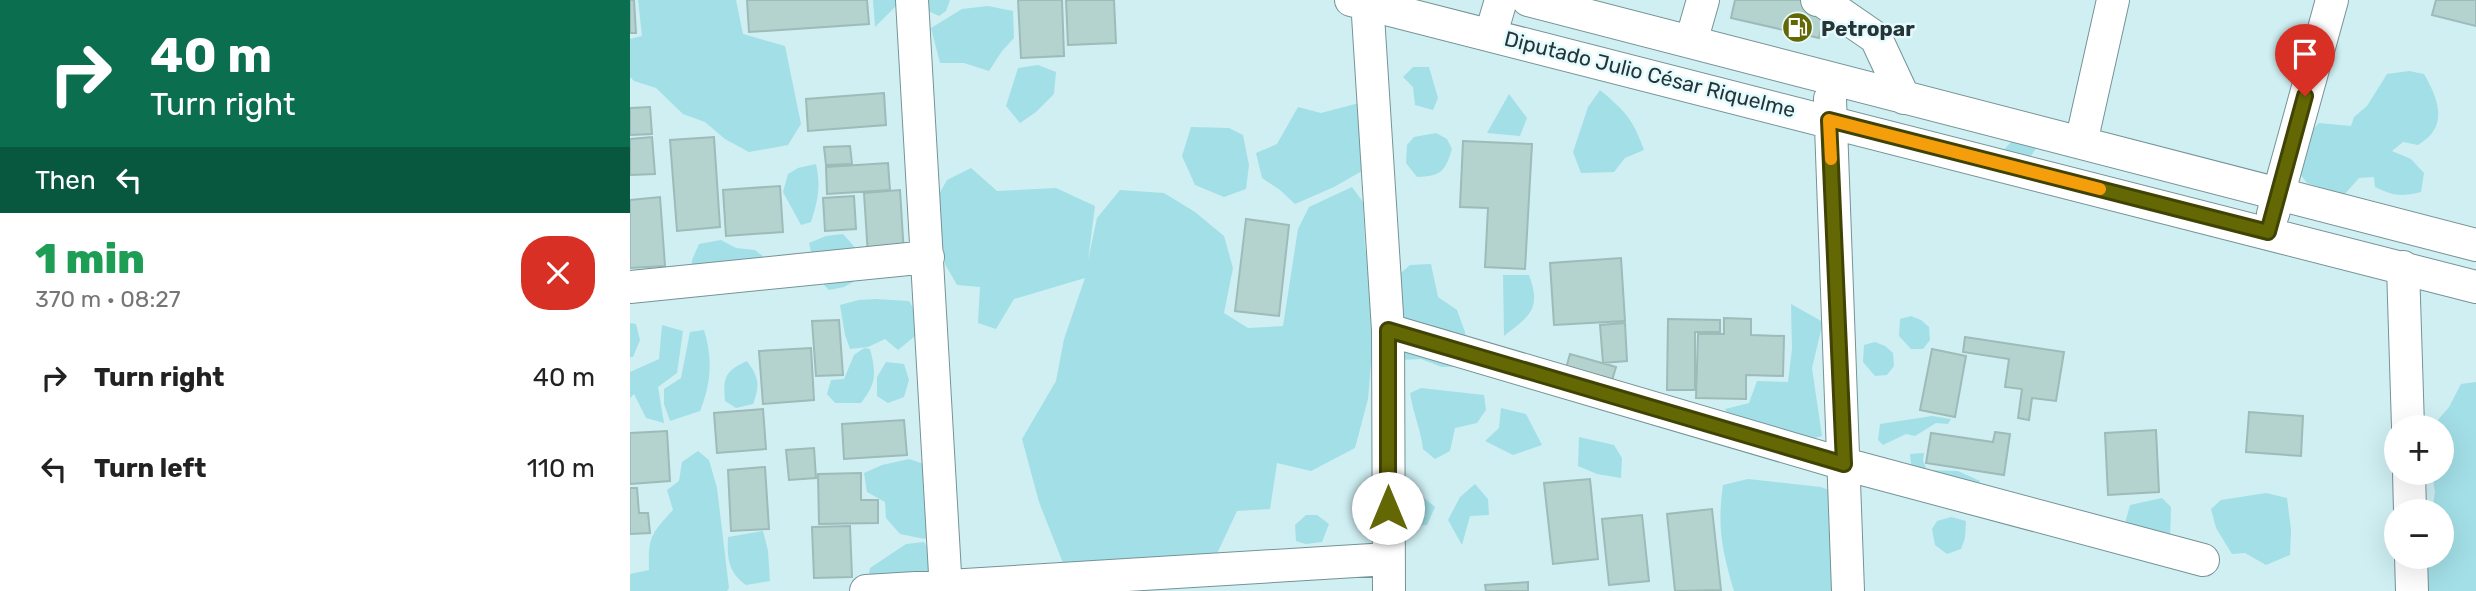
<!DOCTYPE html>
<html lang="en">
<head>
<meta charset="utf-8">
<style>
  body { margin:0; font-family:Rubik,sans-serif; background:#f2f2f2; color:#222; height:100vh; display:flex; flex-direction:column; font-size:26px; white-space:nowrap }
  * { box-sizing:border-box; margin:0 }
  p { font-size:23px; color:#767676 }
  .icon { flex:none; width:38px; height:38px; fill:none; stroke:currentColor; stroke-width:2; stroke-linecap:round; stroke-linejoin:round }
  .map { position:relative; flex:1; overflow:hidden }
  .sheet { display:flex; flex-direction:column; background:#fff; width:630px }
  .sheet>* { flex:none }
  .top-card { background:#0b6e4f; color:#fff; overflow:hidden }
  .fabs { position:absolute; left:1754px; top:415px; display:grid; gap:14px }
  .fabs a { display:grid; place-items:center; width:70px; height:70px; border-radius:50%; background:#fff; box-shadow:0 7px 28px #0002; font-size:35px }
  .pin { position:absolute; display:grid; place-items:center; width:60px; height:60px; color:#fff; margin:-72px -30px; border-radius:50% 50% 50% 0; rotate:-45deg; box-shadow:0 0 7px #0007 }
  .pin .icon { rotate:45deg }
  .me { position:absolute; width:77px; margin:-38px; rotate:0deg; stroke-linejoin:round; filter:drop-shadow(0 0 5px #0008) }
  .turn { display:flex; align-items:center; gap:24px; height:147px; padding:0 35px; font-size:32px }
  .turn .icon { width:91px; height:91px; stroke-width:2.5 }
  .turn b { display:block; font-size:49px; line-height:60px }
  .then { display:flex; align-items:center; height:66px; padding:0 35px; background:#0003; gap:14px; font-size:26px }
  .round { display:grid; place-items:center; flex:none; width:74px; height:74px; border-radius:28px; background:#f2f2f2 }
  .head { display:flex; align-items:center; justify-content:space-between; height:119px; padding:0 35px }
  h1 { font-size:42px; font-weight:800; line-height:52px; color:#1e9e55 }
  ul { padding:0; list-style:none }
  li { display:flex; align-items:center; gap:21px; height:91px; padding:0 35px }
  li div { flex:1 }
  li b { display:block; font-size:26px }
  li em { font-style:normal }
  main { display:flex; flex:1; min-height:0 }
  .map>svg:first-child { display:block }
  .green { fill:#a3dfe7 }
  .building { fill:#b4d3cf; stroke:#9dbbb8; stroke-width:2 }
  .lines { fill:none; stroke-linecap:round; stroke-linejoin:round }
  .minor-casing { stroke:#759397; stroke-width:34 }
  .minor { stroke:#fff; stroke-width:32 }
  .route-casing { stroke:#404303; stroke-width:18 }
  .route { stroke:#636704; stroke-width:12 }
  .slow { stroke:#f59e0b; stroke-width:12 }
  .labels { text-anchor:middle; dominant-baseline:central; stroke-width:5; stroke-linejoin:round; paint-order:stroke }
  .poi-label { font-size:21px; font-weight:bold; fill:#273335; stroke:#e2fbfe; text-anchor:start }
  .street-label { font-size:21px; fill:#273335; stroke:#e2fbfe }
</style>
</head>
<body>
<main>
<section class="sheet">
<div class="top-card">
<div class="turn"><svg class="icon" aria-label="right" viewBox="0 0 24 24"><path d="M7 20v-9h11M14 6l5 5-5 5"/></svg><div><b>40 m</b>Turn right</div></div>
<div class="then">Then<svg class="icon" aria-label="left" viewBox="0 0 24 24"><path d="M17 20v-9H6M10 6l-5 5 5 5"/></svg></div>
</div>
<div class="head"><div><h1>1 min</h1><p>370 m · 08:27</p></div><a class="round" style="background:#d93025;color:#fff"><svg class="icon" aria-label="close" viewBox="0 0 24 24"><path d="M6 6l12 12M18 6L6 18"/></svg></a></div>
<ul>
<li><svg class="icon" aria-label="right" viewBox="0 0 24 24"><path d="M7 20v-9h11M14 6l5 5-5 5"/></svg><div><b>Turn right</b></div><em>40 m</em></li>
<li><svg class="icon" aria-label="left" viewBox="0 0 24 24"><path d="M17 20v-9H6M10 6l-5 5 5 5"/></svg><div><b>Turn left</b></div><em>110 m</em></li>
</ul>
</section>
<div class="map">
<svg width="1846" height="591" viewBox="0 0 1846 591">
  <rect width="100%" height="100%" fill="#cfeff3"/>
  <path class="green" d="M8,0H106L113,34L155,46L171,124L158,145L119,152L95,139L75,122L53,114L26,88L4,81L0,77V39L12,36Z
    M243,0H266V6L245,27Z
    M294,0H320L316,11L309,16L294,9Z
    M358,6L383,11L384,38L372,51L359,71L334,63H310L301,28L332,9Z
    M408,65L426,72L424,94L406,112L390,123L376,106L388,68Z
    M783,67H799L808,98L803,110L785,105L783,87L773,77Z
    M1779,71L1794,74C1809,100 1819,127 1788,145L1773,142L1762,151L1781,159L1794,173L1791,192C1771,197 1764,196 1745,187L1744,177L1729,178L1714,195L1677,183L1663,165L1673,140L1689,123L1721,126L1724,117L1737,106L1757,74Z
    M970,90C995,111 1003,119 1014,150L995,158L984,172L951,173L943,152L958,107Z
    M879,94L897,118L890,136L857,133Z
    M733,102L739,167L704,187L665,204L650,190L632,178L626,153L647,144L668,107L691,113Z
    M561,127L599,128L613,135L619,165L616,189L594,197L565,185L552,156Z
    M806,133L817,139L822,149C815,172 811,176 787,177L776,163L777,145L784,137Z
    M1382,141L1410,143L1391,170L1372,152Z
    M186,164C191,186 188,200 181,222L171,225L153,192L158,174L168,168Z
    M341,168L367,191L426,188L465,206L458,260L467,218L490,190L534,193L565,212L594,236L603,268L594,313L618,328L653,326L668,229L679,207L722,187L733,202L735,248L746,304L738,399L725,448L681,471L647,463L640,509L607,511L584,560L498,570L433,563L409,502L392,439L426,381L434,339L455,278L384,299L366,329L348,323L350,287L327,285L315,264L311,230L305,201L317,180Z
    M213,234L245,270L214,287L199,290C185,277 183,261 179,243L196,236Z
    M91,240L106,248L125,250L143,264L61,284L62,260L69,244Z
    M801,264L808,297L827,310L835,332L838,366L812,367L791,359L769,360L765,278L780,265Z
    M873,275H899C912,310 899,316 874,336Z
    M246,299L279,301L295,328L268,350L255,339L238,347L220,349L215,335L210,305L229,300Z
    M1161,304L1193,322L1182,368L1192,436L1153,447L1110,432L1095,409L1119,403L1127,381L1158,382L1162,349Z
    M1281,316L1291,320L1299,327L1300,340L1293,349H1281L1269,336L1270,319Z
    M0,323L6,324L10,340L3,357H0Z
    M32,325L53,331L47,373L28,387L34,423L16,418L4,394L0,398V372L29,359Z
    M74,330C83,358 81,384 70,411L40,421L34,404V389L51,378L60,332Z
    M1245,342L1255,346L1263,353L1264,366L1257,375L1245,376L1233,362L1234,345Z
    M234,348L240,349C246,373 247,383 231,403H205L197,394L201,380L214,379L224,355Z
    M117,361C129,377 130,386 123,404L106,408L95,401C93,377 95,371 117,361Z
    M256,362L274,364L279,380L274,397L258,403L247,396V377Z
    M1846,382V591H1798L1795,557L1811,556V511H1802L1805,492L1802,473L1811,472V427H1802L1819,407L1831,384Z
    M791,388L854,395L856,410L847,423L825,428L820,451L805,459L793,449C791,430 783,413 780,393Z
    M871,408L896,414L912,445L883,455L855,441L869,428Z
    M1302,416L1321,419L1318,424L1306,423L1285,436L1276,434L1253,445L1248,440L1250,424Z
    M949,437L984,445L992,458L991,478L967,474L948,466Z
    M68,451L79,460L87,488L99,588L97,591H0V574L19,570C18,537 21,534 43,510L37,490L49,481L52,462Z
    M1294,453L1293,461L1297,470L1328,471L1350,481L1342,496L1282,472L1280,454Z
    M279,459L303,467L304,526L295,539L270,534L256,518L255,502L237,492L234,473L252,465Z
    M1118,479L1191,487L1217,497L1216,591H1104C1092,550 1087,527 1093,485Z
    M845,484L858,499L859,515L840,516L832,545L818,520L830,497Z
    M1636,493L1657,498L1661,530L1660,555L1636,565L1615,553L1602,554L1586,528L1581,509L1591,500Z
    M781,497H793L805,507L797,525L781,526L772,523L771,508Z
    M1532,498L1541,507L1540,539L1494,527L1500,505Z
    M676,515H687L699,524L692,542L676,544L666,541L665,525Z
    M1321,517L1336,521L1335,538L1331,549L1317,554L1305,545L1302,529L1307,521Z
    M133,531L138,551L140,581L116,585C98,572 97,558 98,537Z
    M294,542L304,559L312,580L236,591L240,568L276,544Z"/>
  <path class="building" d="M0,0H4L6,33H0Z
    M117,0H237L239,24L119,32Z
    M388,0H432L434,56L391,58Z
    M436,0H484L486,43L438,45Z
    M1105,0H1197L1189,38L1101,18Z
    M1806,0H1846V26L1802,15Z
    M254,93L256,125L178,131L176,99Z
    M20,107L22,134L0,135V108Z
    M22,137L25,174L0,175V139Z
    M84,137L90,227L47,231L40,140Z
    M833,141L902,144L895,269L855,267L858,208L830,207Z
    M220,146L222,164L196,165L194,147Z
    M258,163L260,190L197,194L196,167Z
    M150,186L153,232L96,236L93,190Z
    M270,190L274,254L238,256L234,193Z
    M224,196L226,229L195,231L193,198Z
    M30,197L35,266L0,268V200Z
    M616,219L659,225L649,316L605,311Z
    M991,258L995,321L924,325L920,263Z
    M1094,318L1121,319V335L1154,336L1153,376L1116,375V399L1066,398L1068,334H1094Z
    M1038,319L1090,320V332H1065V390H1037Z
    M209,320L213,375L186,376L182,321Z
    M995,323L997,361L973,363L970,325Z
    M1335,337L1434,352L1426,401L1402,398L1399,420L1388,418L1392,389L1375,387L1379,359L1333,352Z
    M181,348L184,400L133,404L129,351Z
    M1302,349L1336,356L1325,417L1290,410Z
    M940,354L986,367L979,391L933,379Z
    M133,409L136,449L87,453L84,413Z
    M1619,412L1673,416L1671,456L1616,452Z
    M274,420L277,455L214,459L212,424Z
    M1526,430L1529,492L1478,495L1475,433Z
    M37,431L40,481L0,484V433Z
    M1365,432L1380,434L1374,475L1296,463L1301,433L1363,442Z
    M184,448L186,478L159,480L156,450Z
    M135,467L139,529L101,531L98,470Z
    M231,473V500H248V523L189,524L188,474Z
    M960,479L968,559L923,564L914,483Z
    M0,488H7L9,513H18L20,533L0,534Z
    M1082,509L1091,590L1045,591L1037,514Z
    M1012,515L1019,581L979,585L972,519Z
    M220,526L222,577L184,578L182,527Z
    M898,582V591H856L855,585Z"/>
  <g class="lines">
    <defs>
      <path id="minor" d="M282,0L316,591
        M721,0L1846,287
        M737,0L758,330L759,591
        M898,0L1846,245
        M1187,0H1191L1246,38L1274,98
        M861,34L871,0
        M1061,42L1073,0
        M1200,99L1218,591
        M1451,143L1483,0
        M1643,214L1702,0
        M1773,267L1778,427
        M0,287L298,257
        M758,330L1214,464L1573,560
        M1779,472L1780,511
        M1781,556L1782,591
        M236,591L758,559"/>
    </defs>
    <use href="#minor" class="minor-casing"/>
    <use href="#minor" class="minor"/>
  </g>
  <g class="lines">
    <defs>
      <path id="route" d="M758,508V330L1214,464L1199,120L1638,232L1675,96"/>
    </defs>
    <use href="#route" class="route-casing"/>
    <use href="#route" class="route"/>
    <path class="slow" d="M1201,159L1199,120L1470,189"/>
  </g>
  <defs>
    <symbol id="fuel-disc" viewBox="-11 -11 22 22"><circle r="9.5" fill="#636704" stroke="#e2fbfe"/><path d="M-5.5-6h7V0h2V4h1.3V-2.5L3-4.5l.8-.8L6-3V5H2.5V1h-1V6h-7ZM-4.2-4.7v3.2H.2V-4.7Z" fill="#fff"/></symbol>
  </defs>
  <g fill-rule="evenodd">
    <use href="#fuel-disc" x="1150" y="10" width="35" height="35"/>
  </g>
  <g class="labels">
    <g class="poi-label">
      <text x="1191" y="28">Petropar</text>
    </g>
    <g class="street-label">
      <text transform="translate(1020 74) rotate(14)">Diputado Julio César Riquelme</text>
    </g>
  </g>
</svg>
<div class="fabs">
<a>+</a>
<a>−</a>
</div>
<div class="pin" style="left:1675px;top:96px;background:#d93025"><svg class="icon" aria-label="arrive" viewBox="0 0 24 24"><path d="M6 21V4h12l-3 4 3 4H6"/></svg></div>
<svg class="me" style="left:758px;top:508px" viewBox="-20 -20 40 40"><circle r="19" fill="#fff"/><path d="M0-13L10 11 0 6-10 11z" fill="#636704"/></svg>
</div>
</main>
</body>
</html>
